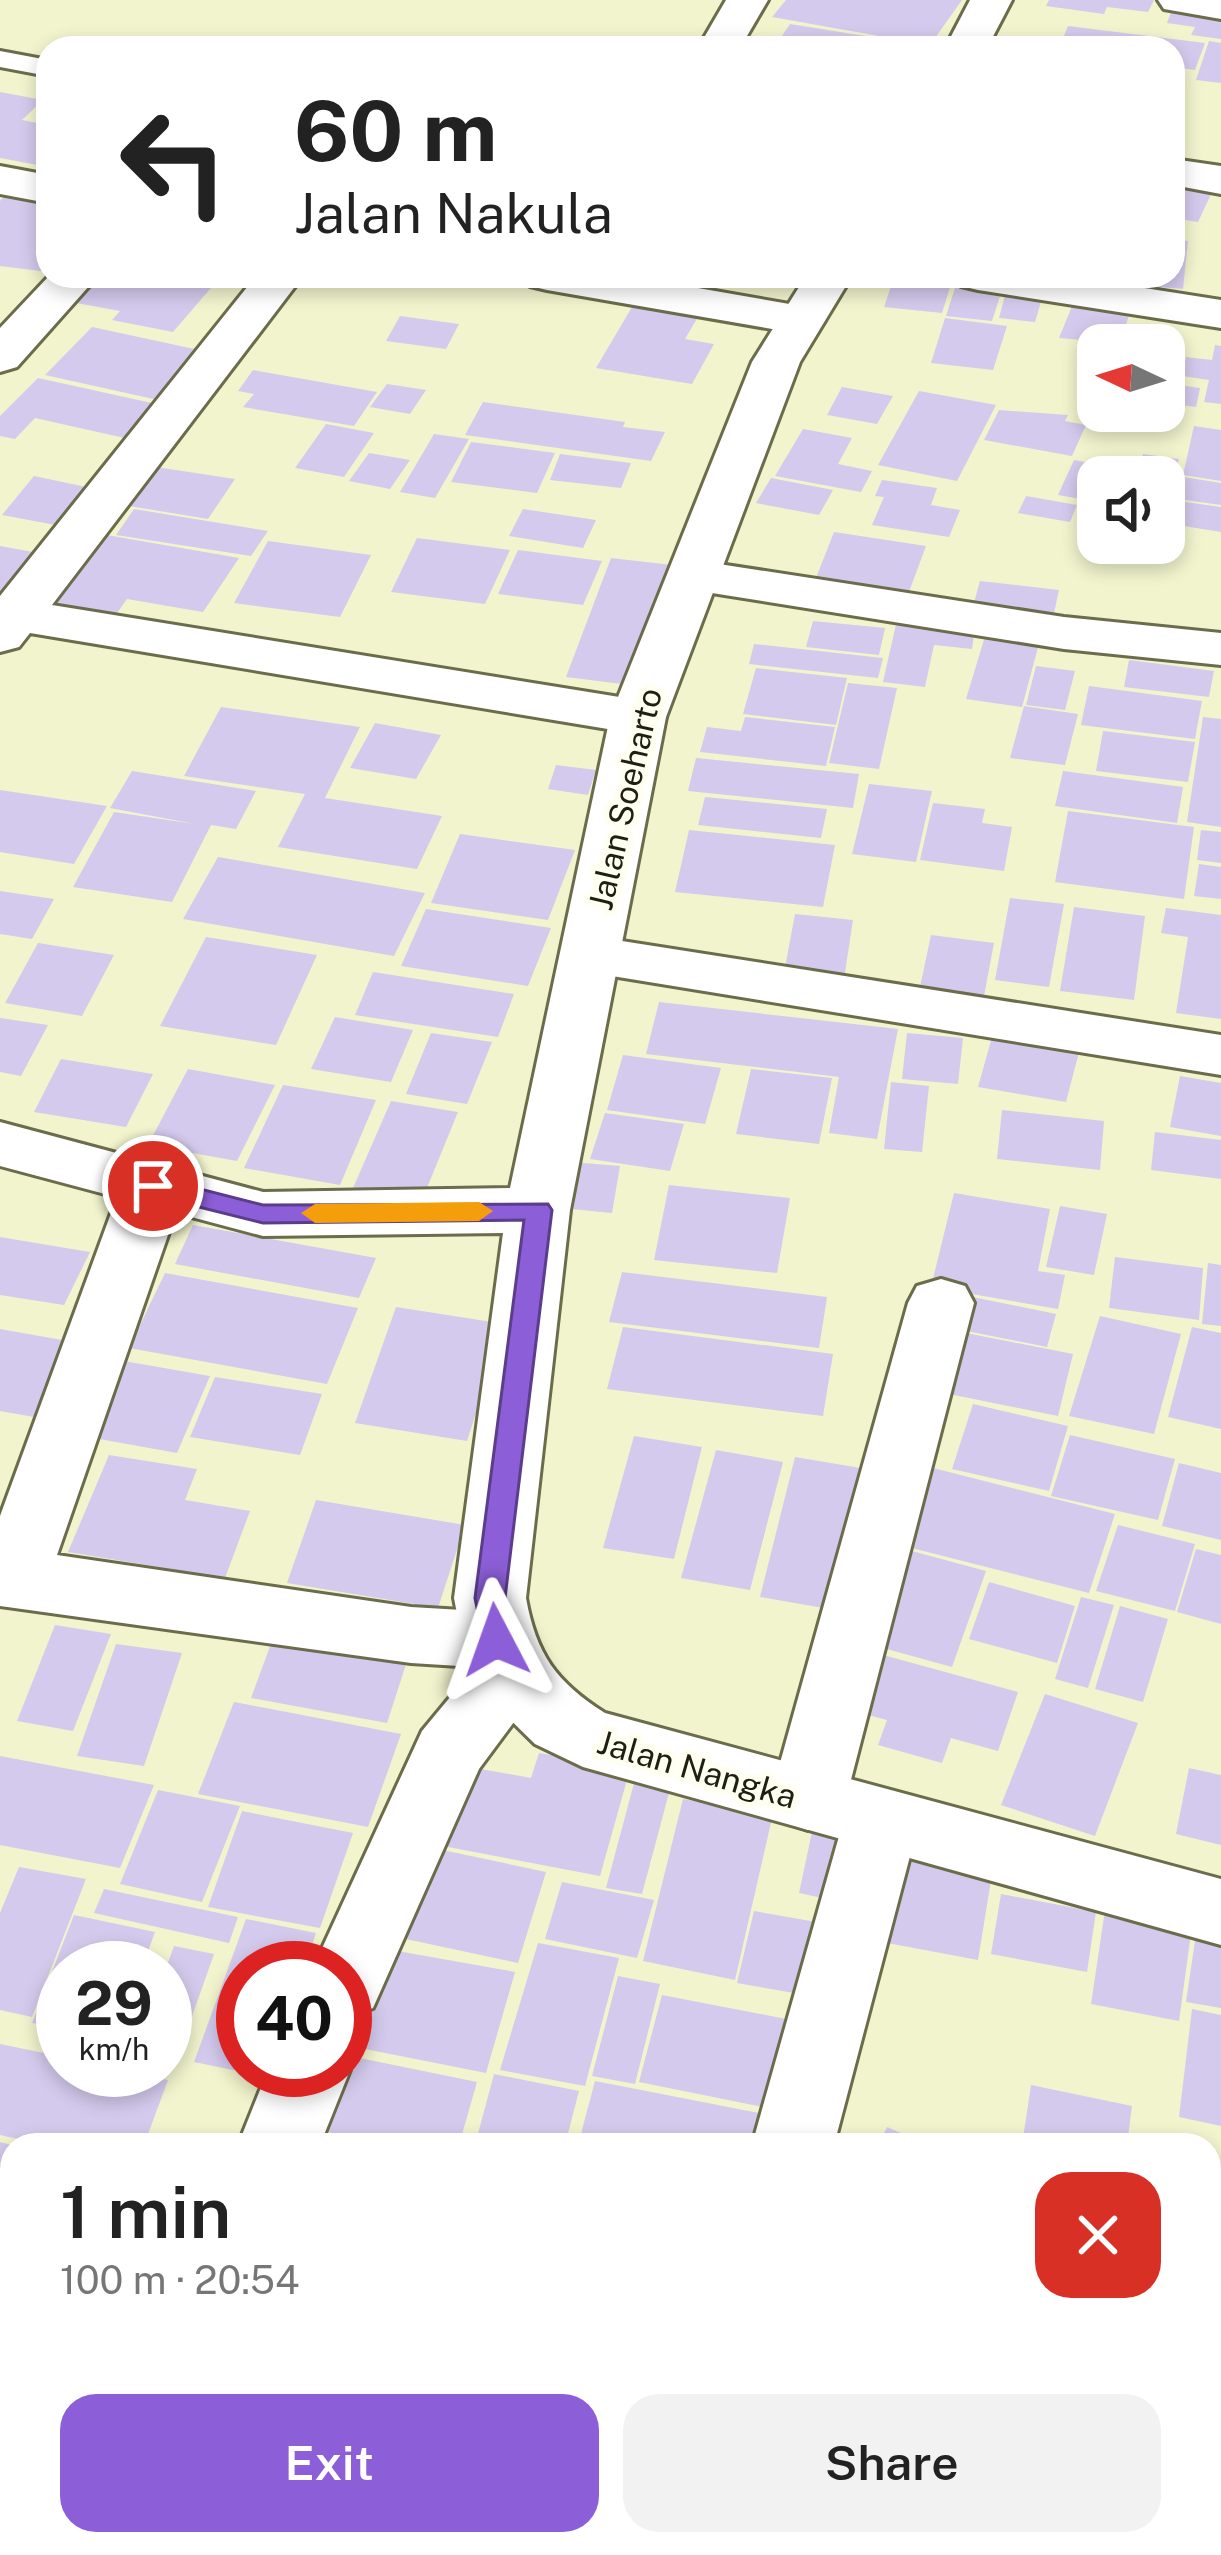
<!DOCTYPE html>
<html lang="en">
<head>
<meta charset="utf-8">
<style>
  body { margin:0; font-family:"Public Sans",sans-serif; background:#f2f2f2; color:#222; height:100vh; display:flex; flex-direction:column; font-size:45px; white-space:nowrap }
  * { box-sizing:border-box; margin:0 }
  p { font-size:39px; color:#767676 }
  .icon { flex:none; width:66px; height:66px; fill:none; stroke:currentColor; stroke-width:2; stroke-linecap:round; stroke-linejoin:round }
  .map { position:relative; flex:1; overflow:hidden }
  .drawer { position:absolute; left:0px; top:2133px; width:1221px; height:423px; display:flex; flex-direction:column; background:#fff; border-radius:36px 36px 0 0; box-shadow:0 6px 18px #0003 }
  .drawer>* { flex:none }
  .top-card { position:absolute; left:36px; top:36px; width:1149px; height:252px; border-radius:36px; box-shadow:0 6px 18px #0003; background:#fff; color:#222; overflow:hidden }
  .needle { width:78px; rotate:274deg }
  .fabs { position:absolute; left:1077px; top:324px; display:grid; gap:24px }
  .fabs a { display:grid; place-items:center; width:108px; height:108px; border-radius:24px; background:#fff; box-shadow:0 6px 18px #0003; font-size:60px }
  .speed { position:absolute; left:36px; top:1941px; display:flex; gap:24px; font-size:60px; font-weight:700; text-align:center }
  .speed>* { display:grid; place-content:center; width:156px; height:156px; border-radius:50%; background:#fff; box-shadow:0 6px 18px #0003; line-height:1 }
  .speed small { font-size:30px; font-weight:400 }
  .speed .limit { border:18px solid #d22; background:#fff; color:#111 }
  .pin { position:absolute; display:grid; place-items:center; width:102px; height:102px; color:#fff; margin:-51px; border:6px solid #fff; border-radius:50%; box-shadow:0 3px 12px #0007 }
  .me { position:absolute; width:132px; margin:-66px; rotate:356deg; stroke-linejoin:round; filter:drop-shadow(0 0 9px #0008) }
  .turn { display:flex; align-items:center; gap:42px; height:252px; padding:0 60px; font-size:54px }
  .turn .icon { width:156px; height:156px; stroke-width:2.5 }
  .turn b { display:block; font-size:84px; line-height:102px }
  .round { display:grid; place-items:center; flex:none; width:126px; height:126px; border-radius:36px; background:#f2f2f2 }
  .headline { display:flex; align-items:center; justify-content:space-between; height:204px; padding:0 60px }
  h1 { font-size:72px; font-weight:600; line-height:90px }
  .action { display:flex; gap:24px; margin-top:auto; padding:24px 60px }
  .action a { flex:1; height:138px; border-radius:36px; background:#8c5ed7; color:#fff; font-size:48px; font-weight:600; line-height:138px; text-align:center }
  .action a+a { background:#f2f2f2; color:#222 }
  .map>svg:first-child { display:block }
  .building { fill:#d4caed }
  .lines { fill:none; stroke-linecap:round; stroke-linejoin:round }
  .lane-casing { stroke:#6b6c4b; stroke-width:6 }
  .street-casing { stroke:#6b6c4b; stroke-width:6 }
  .secondary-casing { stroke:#6b6c4b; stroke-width:6 }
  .lane { fill:#fff; fill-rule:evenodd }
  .street { fill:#fff; fill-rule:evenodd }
  .secondary { fill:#fff; fill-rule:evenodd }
  .route { fill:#8c5ed7; stroke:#5b3d8c; stroke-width:3 }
  .slow { fill:#f59e0b }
  .labels { text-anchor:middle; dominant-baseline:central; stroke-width:12; stroke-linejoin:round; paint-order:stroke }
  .street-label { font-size:33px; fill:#1f1f11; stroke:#fefff0 }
</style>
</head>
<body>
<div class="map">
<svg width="1221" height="2555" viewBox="0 0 1221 2555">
  <rect width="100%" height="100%" fill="#f1f4cd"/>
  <path class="building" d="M786,0H962L930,45L772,17Z
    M1049,0H1154L1148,12L1107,7L1104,14L1046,6Z
    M1173,7L1221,10V39L1191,35L1195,27L1167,23Z
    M790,24L884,39L878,48H774Z
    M1068,26L1205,43L1195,70L1173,67V48H1059Z
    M1209,41L1221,43V83L1196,80Z
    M0,92L43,100L22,120L48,125V167L0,158Z
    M1173,184L1213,190L1198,222L1173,218Z
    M6,194L48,199V272L0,266V201Z
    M1173,240L1188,241L1183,289L1118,283L1119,276H1173Z
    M82,276H183L216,282L173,332L112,320L120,311L60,300Z
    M894,277L951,284L942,313L884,307Z
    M1008,284L1045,288L1035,322L999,318Z
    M955,288L1001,293L992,321L946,316Z
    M1075,299L1132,307L1125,327L1145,330L1139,345L1059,338Z
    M632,307L698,317L685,339L714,344L692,384L596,368Z
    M400,316L459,324L446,349L386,341Z
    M945,318L1007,326L993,370L931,363Z
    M92,327L213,353L167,402L45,375Z
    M1215,345L1221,346V404L1204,402L1209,380L1182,376L1186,357L1212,360Z
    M253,370L377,392L354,426L243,407L254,394L238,391Z
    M38,378L170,407L138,441L35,418L15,439L0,436V416Z
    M1164,383L1200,388L1196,407L1164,403Z
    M387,384L426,390L410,414L370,407Z
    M842,387L893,396L877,424L827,415Z
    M919,391L996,405L957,481L878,465Z
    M483,402L625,422L623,427L665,432L651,461L465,435Z
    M999,410L1068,415L1065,421L1086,425L1072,456L984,440Z
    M326,424L374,433L344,477L295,468Z
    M1194,426L1221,430V481L1183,475Z
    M803,429L852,438L838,464L872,471L861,492L775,476Z
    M434,434L469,439L435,498L400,492Z
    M471,442L555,453L537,493L451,482Z
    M369,453L410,460L390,489L349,481Z
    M560,454L631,463L621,488L550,480Z
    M1143,454L1179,459L1168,497L1164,477H1135Z
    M1074,460L1132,471L1129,477H1098V502L1058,495Z
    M156,467L235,479L208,519L129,506Z
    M34,476L91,488L61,526L2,515Z
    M1184,477L1221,483V505L1178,499Z
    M771,478L833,490L819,515L756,503Z
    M882,480L937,488L931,505L960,510L949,537L872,525L884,497L875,496Z
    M1026,496L1077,505L1070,522L1018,513Z
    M1178,501L1221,507V532L1171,524Z
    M134,509L268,531L251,556L116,535Z
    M523,509L596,520L583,548L509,536Z
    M834,532L926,546L909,592L816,578Z
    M101,534L239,558L203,612L127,599L110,623L45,611Z
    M417,538L510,550L485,604L391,592Z
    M268,541L371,555L340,617L234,603Z
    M0,546L44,554L0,599Z
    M518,550L602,561L583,605L498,594Z
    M611,558L672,565L630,685L566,677Z
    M980,581L1059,590L1054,613L974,603Z
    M897,620L975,628L972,649L934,645L925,687L883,682Z
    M813,621L885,628L879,655L806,647Z
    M986,633L1040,640L1022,707L966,699Z
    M754,644L883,658L878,678L749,664Z
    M1129,660L1214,671L1209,697L1124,687Z
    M1036,666L1075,671L1065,710L1026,705Z
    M756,668L847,678L836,725L743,714Z
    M848,683L897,688L879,769L829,763Z
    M1089,686L1202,701L1195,739L1081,725Z
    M1024,706L1078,714L1065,765L1010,758Z
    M221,707L360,727L325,798L442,816L417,869L278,847L305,794L184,776Z
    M745,717L835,727L826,766L700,752L707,727L741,731Z
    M1203,717L1221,719V827L1187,822Z
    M375,723L441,735L416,779L350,768Z
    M1103,731L1195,742L1188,782L1096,771Z
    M696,758L859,774L853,808L688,791Z
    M556,765L596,770L588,795L548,789Z
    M132,771L256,791L236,829L211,825L172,902L73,887L114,812L195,824L110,808Z
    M1063,771L1183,787L1177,823L1055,806Z
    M869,784L932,791L916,862L852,854Z
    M0,790L107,806L74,864L0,852Z
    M705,797L827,809L821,838L698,825Z
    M933,803L985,809L982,823L1012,827L1004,871L920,860Z
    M1068,811L1194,827L1184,899L1055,882Z
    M689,830L835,845L823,907L675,892Z
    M1201,830L1221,832V863L1197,860Z
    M460,834L575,850L548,920L431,903Z
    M218,857L425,893L394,956L183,919Z
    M1199,864L1221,867V899L1194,896Z
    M0,891L54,899L32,939L0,934Z
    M1010,898L1064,904L1049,987L995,980Z
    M1074,907L1145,916L1134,1000L1060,991Z
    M1166,908L1221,915V1019L1176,1013L1188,937L1161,933Z
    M426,909L551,928L528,986L401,966Z
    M795,914L853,920L844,979L784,973Z
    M931,935L994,943L984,996L920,987Z
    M206,937L317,955L276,1045L160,1026Z
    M38,943L114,955L82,1016L5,1003Z
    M373,972L514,994L498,1037L355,1015Z
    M659,1002L898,1029L877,1139L829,1133L839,1077L646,1054Z
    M335,1017L413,1030L391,1082L311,1069Z
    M0,1018L48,1025L21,1076L0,1072Z
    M431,1033L492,1042L467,1104L406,1094Z
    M907,1033L963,1038L958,1084L902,1079Z
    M992,1037L1079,1052L1066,1102L978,1087Z
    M623,1055L721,1068L705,1124L607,1110Z
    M61,1059L153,1074L126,1127L34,1112Z
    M188,1069L275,1085L237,1161L148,1145Z
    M751,1069L832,1078L819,1144L736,1134Z
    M1180,1076L1221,1083V1136L1170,1127Z
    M891,1082L929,1086L922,1152L884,1149Z
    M283,1085L376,1100L340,1185L244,1168Z
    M391,1101L458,1112L422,1200L353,1188Z
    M1002,1110L1104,1121L1100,1170L997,1159Z
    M605,1113L684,1124L670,1171L590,1159Z
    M1155,1132L1221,1140V1179L1151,1170Z
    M571,1162L620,1166L612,1213L561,1208Z
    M669,1185L790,1198L777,1273L654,1260Z
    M954,1193L1050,1209L1038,1271L1065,1275L1058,1309L931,1287Z
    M1060,1206L1107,1214L1094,1275L1046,1267Z
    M193,1225L376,1258L359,1298L175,1264Z
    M0,1237L90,1252L64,1305L0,1295Z
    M1115,1257L1203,1268L1199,1320L1109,1308Z
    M1208,1263L1221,1265V1326L1202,1324Z
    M622,1272L827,1297L819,1348L609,1322Z
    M165,1273L358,1308L327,1384L129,1348Z
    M958,1294L1056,1314L1047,1347L947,1327Z
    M396,1307L505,1324L467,1441L355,1423Z
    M1100,1316L1181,1334L1154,1434L1069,1416Z
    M623,1327L833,1354L823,1416L607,1389Z
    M1192,1327L1221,1333V1429L1168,1417Z
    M0,1329L85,1344L51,1420L0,1411Z
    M966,1333L1073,1354L1058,1416L949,1394Z
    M112,1359L210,1376L177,1453L77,1435Z
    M215,1377L322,1394L300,1455L190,1437Z
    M973,1404L1068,1426L1049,1491L952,1469Z
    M1070,1435L1175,1459L1158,1520L1051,1496Z
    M634,1436L702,1447L674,1559L603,1548Z
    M716,1450L783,1462L750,1590L681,1578Z
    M109,1455L197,1469L185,1500L250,1511L225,1578L68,1552Z
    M795,1457L878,1471L846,1612L760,1597Z
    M1179,1463L1221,1473V1540L1162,1526Z
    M921,1465L1115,1514L1089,1593L892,1543Z
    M316,1500L465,1525L438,1608L287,1583Z
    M1118,1525L1195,1544L1175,1611L1096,1591Z
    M1196,1549L1221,1555V1624L1177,1612Z
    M908,1550L986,1571L952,1667L872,1645Z
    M989,1582L1075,1606L1057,1663L969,1639Z
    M1081,1597L1114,1605L1088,1688L1055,1679Z
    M1120,1606L1168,1619L1143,1702L1095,1689Z
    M55,1625L111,1634L73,1731L17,1721Z
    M276,1630L409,1655L387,1723L251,1698Z
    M116,1644L182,1653L144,1766L77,1756Z
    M876,1653L1018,1692L998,1751L951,1738L942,1763L878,1745L887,1720L853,1711Z
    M1045,1694L1138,1723L1095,1836L1001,1805Z
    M234,1702L401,1734L368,1827L198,1794Z
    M539,1753L630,1769L600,1876L427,1843L453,1764L531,1778Z
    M0,1756L154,1785L120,1868L0,1845Z
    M1189,1768L1221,1775V1845L1176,1834Z
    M637,1772L673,1778L642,1894L606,1888Z
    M158,1790L240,1806L202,1902L120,1884Z
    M683,1799L773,1814L735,1980L643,1961Z
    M242,1811L353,1833L320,1928L208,1907Z
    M812,1832L858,1840L845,1903L799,1893Z
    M901,1845L994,1862L978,1960L882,1942Z
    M433,1848L546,1872L518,1963L401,1938Z
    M19,1867L86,1879L32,2017L0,2010V1913Z
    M562,1882L654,1900L637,1958L545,1939Z
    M104,1889L238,1917L229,1943L94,1913Z
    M1001,1894L1096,1912L1087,1972L991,1954Z
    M1105,1910L1192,1926L1179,2021L1091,2004Z
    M754,1911L833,1925L817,1997L737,1983Z
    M74,1915L155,1932L142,1968H63V2028L32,2023Z
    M246,1919L316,1933L304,1968H243V2072L194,2062Z
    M1196,1934L1221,1939V2008L1186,2002Z
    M538,1943L619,1958L585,2086L500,2070Z
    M174,1946L214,1954L184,2039L165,2035V1971Z
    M386,1949L515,1972L486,2073L355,2047Z
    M618,1976L660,1984L635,2084L592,2076Z
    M662,1995L807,2023L787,2112L639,2082Z
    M1192,2009L1221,2015V2126L1179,2117Z
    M0,2044L63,2057V2070H122L168,2080L144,2145H45L0,2135Z
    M345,2055L477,2082L459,2145H391L317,2130L336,2070H345Z
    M494,2074L579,2091L565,2145H475Z
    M595,2081L779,2117L773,2145H578Z
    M1031,2085L1132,2106L1127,2145H1022Z
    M887,2127L929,2145H878Z
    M0,2142L12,2145V2241L0,2238Z
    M1209,2203L1221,2206V2277L1209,2274Z
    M1209,2288L1221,2290V2353L1209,2351Z
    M0,2295L12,2299V2393L7,2405L0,2403Z
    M1209,2363L1221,2366V2425L1211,2481Z
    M114,2544H172L209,2553L110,2555Z
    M288,2544H497L493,2555H284Z
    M548,2544H562L598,2555H544Z
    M947,2544H1118L1116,2555H944Z"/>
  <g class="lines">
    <defs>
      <path id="lane" d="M0,51L48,60V76L0,67Z"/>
      <path id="street" d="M726,0H768L740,48H698Z
        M1158,0H1221V19L1164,9Z
        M1173,159L1221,166V194L1173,185Z
        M0,166L48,175V203L0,194Z
        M49,276H98L17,367L0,372V328Z
        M256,276H303L52,605L638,700L658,705L666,717L658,729L638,734L30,633L19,647L0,652V596Z
        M524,276H629L801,306L818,310L825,320L818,330L801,334L547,290L530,286Z
        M955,276H1068L1221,300V328L978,290L961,286Z
        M693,560L1064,617L1221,633V665L1064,649L674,587L667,576L674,565Z
        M590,936L1221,1035V1075L569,969L560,955L569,941Z
        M153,1164L176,1170L185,1186L57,1555L411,1607L496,1612L522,1620L532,1640L526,1652L537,1655L548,1676L479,1769L373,2008L345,2018V1968H313L422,1731L475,1667L411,1663L0,1606V1516L121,1186L130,1170Z
        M941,1279L965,1286L974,1303L846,1799L835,1821L808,1830L781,1821L770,1799L908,1303L917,1286Z
        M881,1791L908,1800L919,1822L834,2145H752L843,1822L854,1800Z
        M345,2060L350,2070L320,2145H238L268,2070H345Z
        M37,2544H128L123,2555H32Z
        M808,2544H914L919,2555H813Z"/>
      <path id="secondary" d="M970,0H1012L987,48H945Z
        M806,276H852L800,362L666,717L570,1210L526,1598C536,1654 556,1682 605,1713L1221,1879V1945L583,1767L535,1744L491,1701L463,1645L454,1598L503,1233L263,1236L0,1166V1122L263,1192L510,1188L610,717L752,362Z"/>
    </defs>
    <use href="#lane" class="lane-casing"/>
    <use href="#street" class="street-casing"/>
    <use href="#secondary" class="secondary-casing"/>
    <use href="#lane" class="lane"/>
    <use href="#street" class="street"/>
    <use href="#secondary" class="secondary"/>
  </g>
  <path class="route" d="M153,1177L263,1205L548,1204L552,1210L505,1598L511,1640L507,1649H485L475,1598L524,1220L263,1223L143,1193V1180Z"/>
  <path class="slow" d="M479,1202L493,1211L479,1221L315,1223L301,1213L315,1204Z"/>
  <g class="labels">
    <g class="street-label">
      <text transform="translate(625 799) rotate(-77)">Jalan Soeharto</text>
      <text transform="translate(697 1769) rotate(16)">Jalan Nangka</text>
    </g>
  </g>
</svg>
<div class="fabs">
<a><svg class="needle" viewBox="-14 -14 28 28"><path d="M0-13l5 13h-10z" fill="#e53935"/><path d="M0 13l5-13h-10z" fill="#767676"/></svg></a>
<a><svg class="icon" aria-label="sound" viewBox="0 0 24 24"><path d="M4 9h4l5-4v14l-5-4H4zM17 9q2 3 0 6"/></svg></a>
</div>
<div class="speed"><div>29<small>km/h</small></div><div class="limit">40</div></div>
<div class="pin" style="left:153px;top:1186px;background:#d93025"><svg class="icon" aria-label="arrive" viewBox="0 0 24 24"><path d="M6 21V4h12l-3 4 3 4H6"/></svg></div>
<svg class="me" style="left:496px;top:1640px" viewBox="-20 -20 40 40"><path d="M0-17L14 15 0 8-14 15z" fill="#8c5ed7" stroke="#fff" stroke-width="4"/></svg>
<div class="top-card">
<div class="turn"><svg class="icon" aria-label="left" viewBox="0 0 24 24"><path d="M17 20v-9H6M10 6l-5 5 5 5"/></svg><div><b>60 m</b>Jalan Nakula</div></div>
</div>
<section class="drawer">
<div class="headline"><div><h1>1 min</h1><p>100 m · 20:54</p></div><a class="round" style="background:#d93025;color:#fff"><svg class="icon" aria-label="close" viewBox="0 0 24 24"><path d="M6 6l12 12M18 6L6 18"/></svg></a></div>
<div class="action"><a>Exit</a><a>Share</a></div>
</section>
</div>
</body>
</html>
